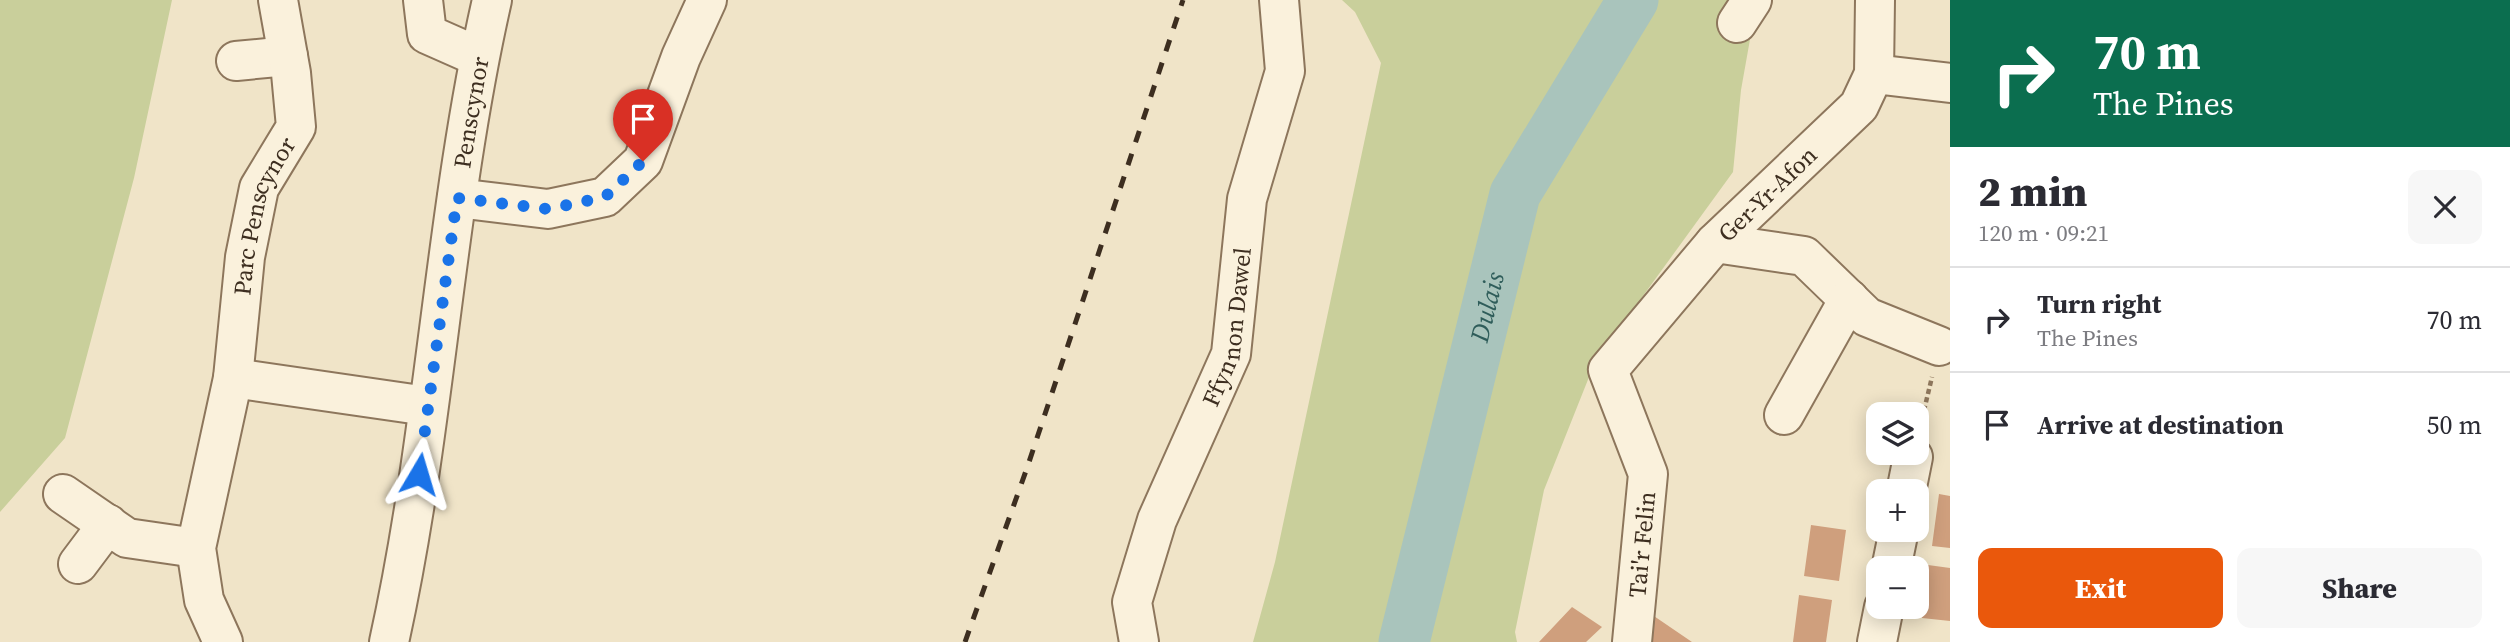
<!DOCTYPE html>
<html lang="en">
<head>
<meta charset="utf-8">
<style>
  body { margin:0; font-family:"Source Serif 4",serif; background:#f7f7f7; color:#2b2b33; height:100vh; display:flex; flex-direction:column; font-size:26px; white-space:nowrap }
  * { box-sizing:border-box; margin:0 }
  p { font-size:23px; color:#7c7c81 }
  .icon { flex:none; width:38px; height:38px; fill:none; stroke:currentColor; stroke-width:2; stroke-linecap:round; stroke-linejoin:round }
  .map { position:relative; flex:1; overflow:hidden }
  .sheet { display:flex; flex-direction:column; background:#fff; width:560px }
  .sheet>* { flex:none }
  .top-card { background:#0b6e4f; color:#fff; overflow:hidden }
  .fabs { position:absolute; left:1866px; top:402px; display:grid; gap:14px }
  .fabs a { display:grid; place-items:center; width:63px; height:63px; border-radius:14px; background:#fff; box-shadow:0 4px 18px #0003; font-size:35px }
  .pin { position:absolute; display:grid; place-items:center; width:60px; height:60px; color:#fff; margin:-72px -30px; border-radius:50% 50% 50% 0; rotate:-45deg; box-shadow:0 0 7px #0007 }
  .pin .icon { rotate:45deg }
  .me { position:absolute; width:77px; margin:-38px; rotate:7deg; stroke-linejoin:round; filter:drop-shadow(0 0 5px #0008) }
  .turn { display:flex; align-items:center; gap:24px; height:147px; padding:0 28px; font-size:32px }
  .turn .icon { width:91px; height:91px; stroke-width:2.5 }
  .turn b { display:block; font-size:49px; line-height:60px }
  .round { display:grid; place-items:center; flex:none; width:74px; height:74px; border-radius:14px; background:#f7f7f7 }
  .overview { display:flex; align-items:center; justify-content:space-between; height:119px; padding:0 28px }
  h1 { font-size:42px; font-weight:800; line-height:52px }
  .primary-button { display:flex; gap:14px; margin-top:auto; padding:14px 28px }
  .primary-button a { flex:1; height:80px; border-radius:14px; background:#ea580c; color:#fff; font-size:28px; font-weight:800; line-height:80px; text-align:center }
  .primary-button a+a { background:#f7f7f7; color:#2b2b33 }
  ul { padding:0; list-style:none }
  li { display:flex; align-items:center; gap:21px; height:105px; padding:0 28px; border-top:2px solid #e1e1e2 }
  li div { flex:1 }
  li b { display:block; font-size:26px }
  li em { font-style:normal }
  main { display:flex; flex:1; min-height:0 }
  .map>svg:first-child { display:block }
  .green { fill:#c9cf9b }
  .lines { fill:none; stroke-linecap:round; stroke-linejoin:round }
  .river { stroke:#a9c4bc; stroke-width:51 }
  .building { fill:#cf9f7d }
  .minor-casing { stroke:#8d765c; stroke-width:42 }
  .path { stroke:#8d765c; stroke-width:4.5; stroke-dasharray:5 3.5; stroke-linecap:butt }
  .minor { stroke:#faf1dc; stroke-width:38 }
  .rail { stroke:#3d2e20; stroke-width:5; stroke-dasharray:12 12; stroke-linecap:butt }
  .route { stroke:#1a73e8; stroke-width:12; stroke-dasharray:0 21.6 }
  .labels { text-anchor:middle; dominant-baseline:central; stroke-width:6; stroke-linejoin:round; paint-order:stroke }
  .street-label { font-size:24px; fill:#3d2e20; stroke:#f7eed8 }
  .water-label { font-size:26px; font-style:italic; fill:#2f5d5a; stroke:#f7eed8 }
</style>
</head>
<body>
<main>
<div class="map">
<svg width="1950" height="642" viewBox="0 0 1950 642">
  <rect width="100%" height="100%" fill="#f0e4c8"/>
  <path class="green" d="M0,0H172L134,178L65,438L0,512Z
    M1342,0H1757L1741,90L1733,172L1595,362L1544,490L1515,632L1517,642H1253L1275,562L1381,63L1355,12Z"/>
  <g class="lines">
    <path class="river" id="s1" d="M1404,642L1515,194L1633,0"/>
  </g>
  <path class="building" d="M1939,494L1950,496V548L1932,546Z
    M1811,525L1846,530L1839,581L1804,576Z
    M1928,565L1950,568V621L1922,618Z
    M1799,595L1832,600L1826,642H1793Z
    M1572,607L1602,627L1586,642H1539Z
    M1648,612L1692,642H1633Z"/>
  <g class="lines">
    <defs>
      <g id="minor">
        <path d="M423,0L427,34L479,57"/>
        <path d="M1737,23L1752,0"/>
        <path d="M236,61L288,56"/>
        <path d="M1874,74L1950,83"/>
        <path d="M457,198L548,209L605,197L643,161L681,57L707,0"/>
        <path d="M1715,243L1804,256L1867,317L1939,346"/>
        <path d="M233,378L427,406"/>
        <path d="M1784,415L1849,299"/>
        <path d="M1906,492L1913,457"/>
        <path d="M63,494L127,538L196,548"/>
        <path d="M78,564L108,524"/>
        <path d="M1891,569L1899,530"/>
        <path id="s2" d="M223,642L204,600L196,548L233,378L245,257L259,188L296,127L291,73L278,0"/>
        <path id="s3" d="M389,642C436,430 444,212 492,0"/>
        <path id="s4" d="M1139,642L1132,602L1157,520L1231,354L1247,199L1285,71L1279,0"/>
        <path id="s5" d="M1632,642L1648,474L1608,370L1715,243L1859,106L1874,74L1875,0"/>
        <path d="M1877,642L1884,607"/>
      </g>
    </defs>
    <use href="#minor" class="minor-casing"/>
    <path class="path" d="M1920,427L1932,377"/>
    <use href="#minor" class="minor"/>
    <path class="rail" d="M965,642L1027,468L1183,0"/>
  </g>
  <g class="lines">
    <path class="route" d="M419,474L457,198L548,209L605,197L643,161"/>
  </g>
  <g class="labels">
    <g class="street-label">
      <text stroke="none"><textPath href="#s3" startOffset="536">Penscynor</textPath></text>
      <text stroke="none"><textPath href="#s5" startOffset="518">Ger-Yr-Afon</textPath></text>
      <text stroke="none"><textPath href="#s2" startOffset="439">Parc Penscynor</textPath></text>
      <text stroke="none"><textPath href="#s4" startOffset="334">Ffynnon Dawel</textPath></text>
      <text stroke="none"><textPath href="#s5" startOffset="98">Tai'r Felin</textPath></text>
    </g>
    <g class="water-label">
      <text stroke="none"><textPath href="#s1" startOffset="345">Dulais</textPath></text>
    </g>
  </g>
</svg>
<div class="fabs">
<a><svg class="icon" aria-label="layers" viewBox="0 0 24 24"><path d="M12 4l9 5-9 5-9-5zM3 14l9 5 9-5"/></svg></a>
<a>+</a>
<a>−</a>
</div>
<div class="pin" style="left:643px;top:161px;background:#d93025"><svg class="icon" aria-label="arrive" viewBox="0 0 24 24"><path d="M6 21V4h12l-3 4 3 4H6"/></svg></div>
<svg class="me" style="left:419px;top:474px" viewBox="-20 -20 40 40"><path d="M0-17L14 15 0 8-14 15z" fill="#1a73e8" stroke="#fff" stroke-width="4"/></svg>
</div>
<section class="sheet">
<div class="top-card">
<div class="turn"><svg class="icon" aria-label="right" viewBox="0 0 24 24"><path d="M7 20v-9h11M14 6l5 5-5 5"/></svg><div><b>70 m</b>The Pines</div></div>
</div>
<div class="overview"><div><h1>2 min</h1><p>120 m · 09:21</p></div><a class="round"><svg class="icon" aria-label="close" viewBox="0 0 24 24"><path d="M6 6l12 12M18 6L6 18"/></svg></a></div>
<ul>
<li><svg class="icon" aria-label="right" viewBox="0 0 24 24"><path d="M7 20v-9h11M14 6l5 5-5 5"/></svg><div><b>Turn right</b><p>The Pines</p></div><em>70 m</em></li>
<li><svg class="icon" aria-label="arrive" viewBox="0 0 24 24"><path d="M6 21V4h12l-3 4 3 4H6"/></svg><div><b>Arrive at destination</b></div><em>50 m</em></li>
</ul>
<div class="primary-button"><a>Exit</a><a>Share</a></div>
</section>
</main>
</body>
</html>
